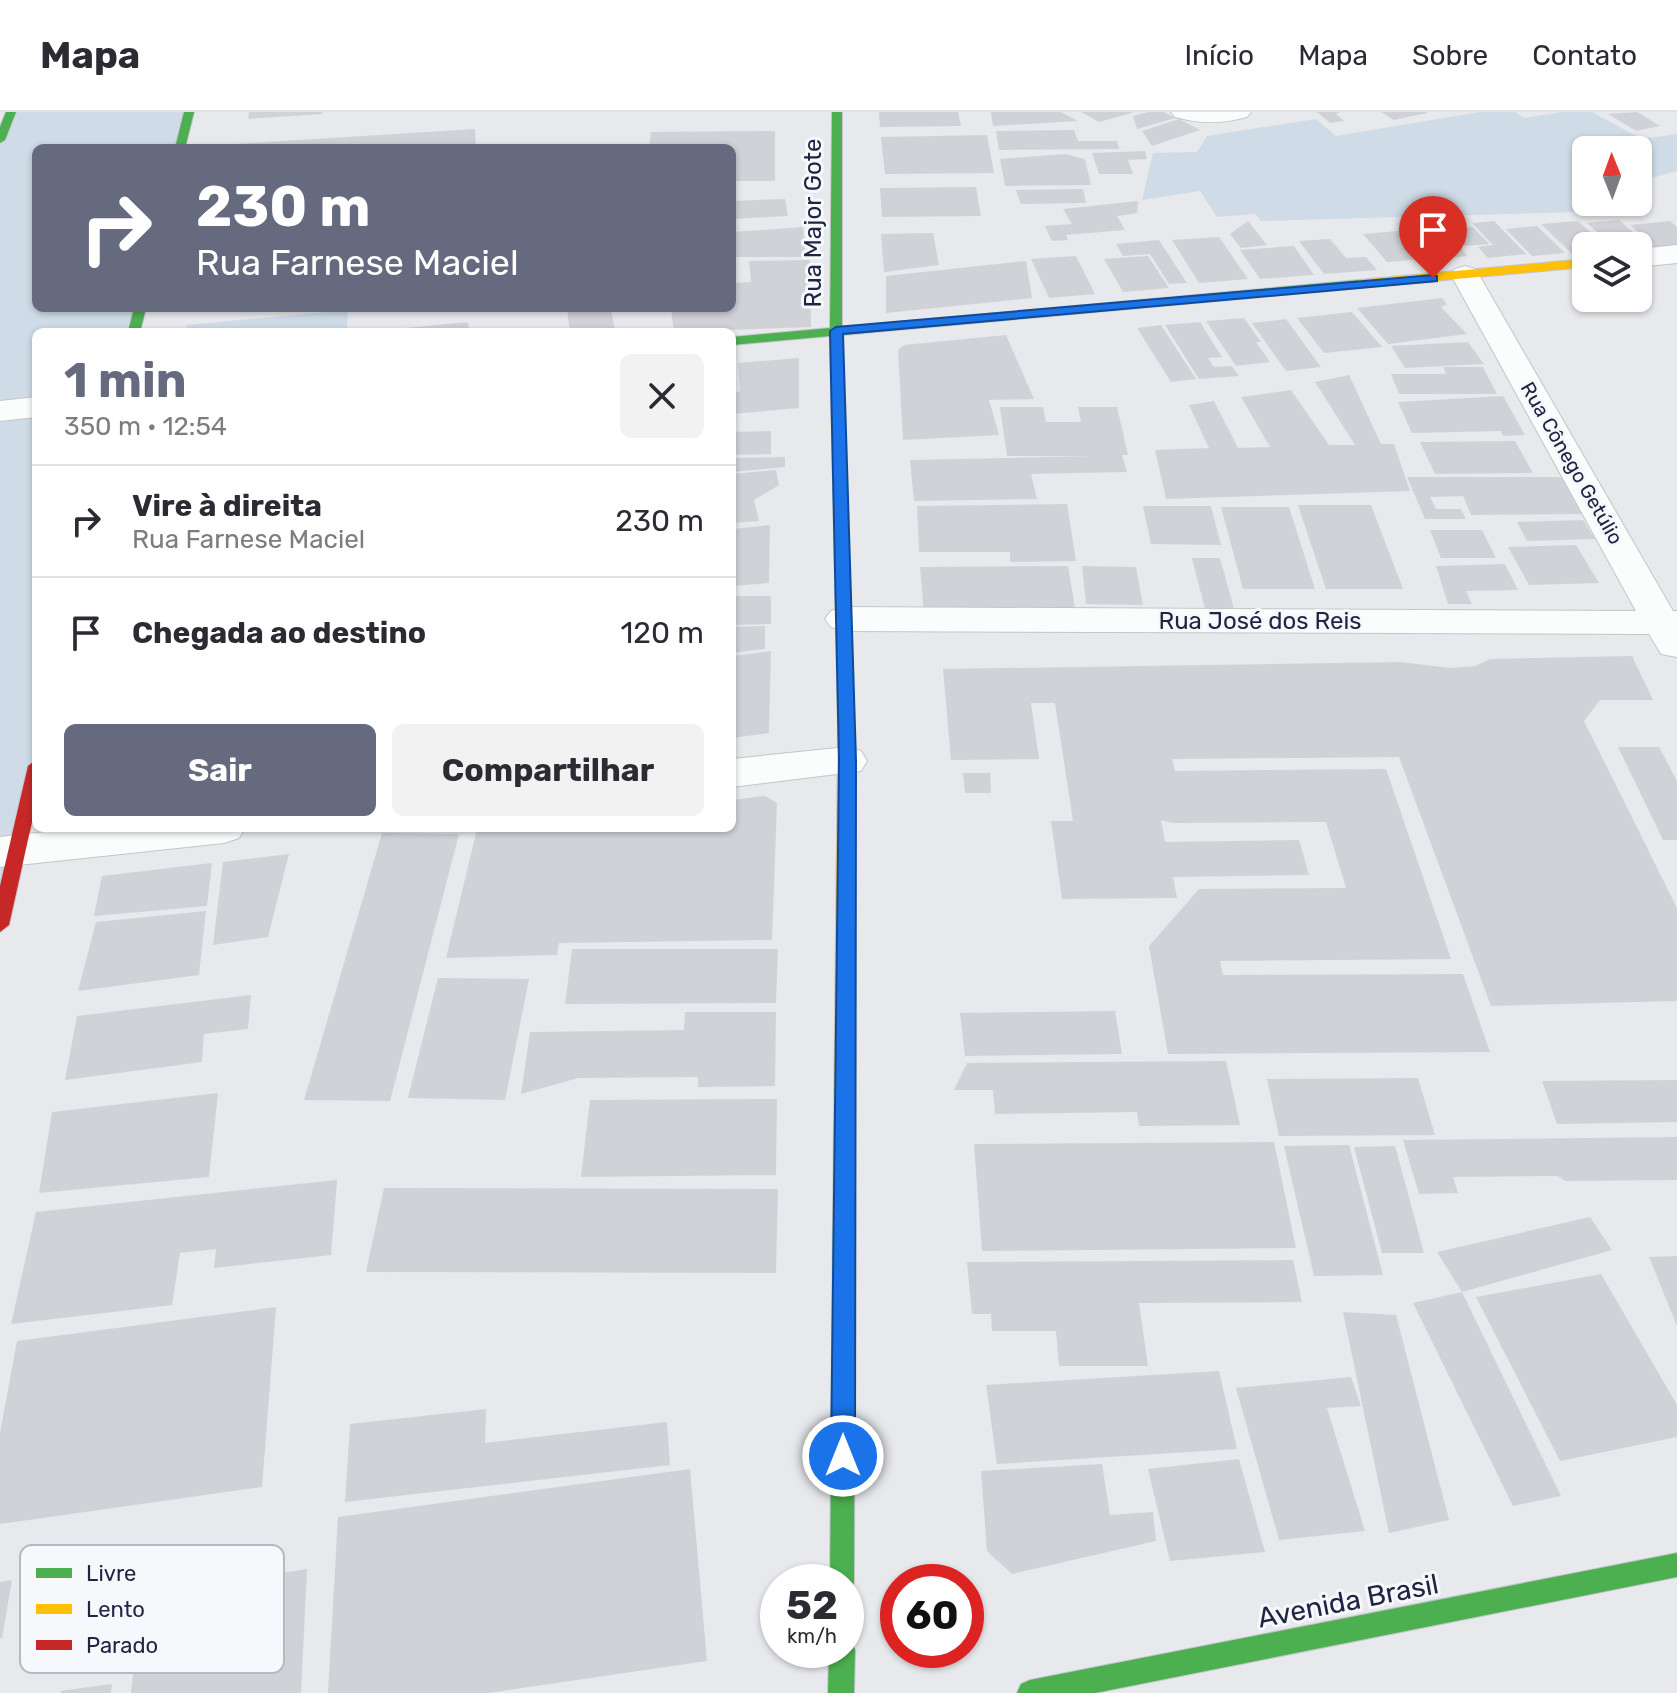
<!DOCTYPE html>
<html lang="pt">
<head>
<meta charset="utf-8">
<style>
  body { margin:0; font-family:Rubik,sans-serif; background:#f2f2f3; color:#2b2b33; height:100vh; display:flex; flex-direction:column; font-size:30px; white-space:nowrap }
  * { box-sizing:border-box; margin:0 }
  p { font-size:26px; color:#7c7c81 }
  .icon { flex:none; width:44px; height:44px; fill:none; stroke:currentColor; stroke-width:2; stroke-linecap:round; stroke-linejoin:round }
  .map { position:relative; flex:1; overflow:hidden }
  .panel { position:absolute; left:32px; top:216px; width:704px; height:504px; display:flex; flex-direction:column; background:#fff; border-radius:12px; box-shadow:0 2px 6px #0004 }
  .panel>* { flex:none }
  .banner { position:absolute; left:32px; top:32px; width:704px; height:168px; border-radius:12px; box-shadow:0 2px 6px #0004; background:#666a7f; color:#fff; overflow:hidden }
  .needle { width:52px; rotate:359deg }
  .fabs { position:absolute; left:1572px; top:24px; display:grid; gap:16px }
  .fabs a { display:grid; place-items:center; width:80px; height:80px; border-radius:12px; background:#fff; box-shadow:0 2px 6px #0004; font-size:40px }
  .speed { position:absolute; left:760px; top:1452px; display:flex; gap:16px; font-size:40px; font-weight:700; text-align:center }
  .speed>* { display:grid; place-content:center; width:104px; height:104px; border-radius:50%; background:#fff; box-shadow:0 2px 6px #0004; line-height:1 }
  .speed small { font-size:20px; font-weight:400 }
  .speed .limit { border:12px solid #d22; background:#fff; color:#111 }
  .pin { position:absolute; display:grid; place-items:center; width:68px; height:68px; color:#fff; margin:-82px -34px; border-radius:50% 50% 50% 0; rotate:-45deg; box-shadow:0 0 8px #0007 }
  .pin .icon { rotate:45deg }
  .me { position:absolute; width:88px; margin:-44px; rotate:0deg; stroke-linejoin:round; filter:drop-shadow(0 0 6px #0008) }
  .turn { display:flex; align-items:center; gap:28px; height:168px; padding:0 32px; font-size:36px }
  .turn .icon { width:104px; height:104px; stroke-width:2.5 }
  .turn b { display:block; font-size:56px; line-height:68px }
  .round { display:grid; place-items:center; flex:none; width:84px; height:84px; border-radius:12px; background:#f2f2f3 }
  .headline { display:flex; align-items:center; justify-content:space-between; height:136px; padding:0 32px }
  h1 { font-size:48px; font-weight:700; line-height:60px; color:#666a7f }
  .button { display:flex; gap:16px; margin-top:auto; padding:16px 32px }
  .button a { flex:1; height:92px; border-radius:12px; background:#666a7f; color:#fff; font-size:32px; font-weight:700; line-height:92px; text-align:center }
  .button a+a { background:#f2f2f3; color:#2b2b33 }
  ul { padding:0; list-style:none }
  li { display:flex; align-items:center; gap:24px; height:112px; padding:0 32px; border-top:2px solid #e1e1e2 }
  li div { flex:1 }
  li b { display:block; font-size:30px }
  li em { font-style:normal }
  header { display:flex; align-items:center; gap:48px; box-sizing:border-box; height:112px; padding:0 40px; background:#fff; border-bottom:2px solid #e1e1e2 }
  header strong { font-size:38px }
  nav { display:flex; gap:44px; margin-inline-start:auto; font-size:28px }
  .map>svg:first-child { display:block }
  .green { fill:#cfdce7 }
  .building { fill:#d1d2d7 }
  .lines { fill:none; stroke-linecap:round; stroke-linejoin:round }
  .street-casing { stroke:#c4c5c9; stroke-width:2 }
  .fast-casing { stroke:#c4c6cb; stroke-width:2 }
  .slow-casing { stroke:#c4c6cb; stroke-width:2 }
  .jam-casing { stroke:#c4c6cb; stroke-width:2 }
  .street { fill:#fbfcfc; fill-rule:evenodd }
  .fast { fill:#4caf50; fill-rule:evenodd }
  .slow { fill:#ffc107; fill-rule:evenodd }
  .jam { fill:#c62828; fill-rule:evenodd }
  .route { fill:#1a73e8; stroke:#114b97; stroke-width:2 }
  .labels { text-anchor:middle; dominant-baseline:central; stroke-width:6; stroke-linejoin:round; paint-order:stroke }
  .far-street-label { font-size:20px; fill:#212544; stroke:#f6f8fb }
  .street-label { font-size:24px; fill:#212544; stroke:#f6f8fb }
  .near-street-label { font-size:28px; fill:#212544; stroke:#f6f8fb }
  .key { fill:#f6f8fb; stroke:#b6b9c4; stroke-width:2 }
  .key-label { font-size:22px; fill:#212544 }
</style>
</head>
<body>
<header>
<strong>Mapa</strong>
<nav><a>Início</a><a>Mapa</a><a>Sobre</a><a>Contato</a></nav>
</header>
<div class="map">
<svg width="1677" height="1581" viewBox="0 0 1677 1581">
  <rect width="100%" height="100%" fill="#e7e9ec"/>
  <path class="green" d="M11,0H189L180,36H36V196H140L134,220H36V654L0,813V28Z
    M1480,0H1515L1524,6L1563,0H1592L1642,27L1677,22V59L1638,70V38H1586V90H1601L1610,99L1261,109L1255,102L1217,105L1200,79L1142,88L1153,41L1197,40L1207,24L1316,7L1336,24Z
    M348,198L347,220H186L187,213Z"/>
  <path class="building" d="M249,0H322V2L248,7Z
    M879,0H958L961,14L880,15Z
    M991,0H1061L1078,9L993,14Z
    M1081,0H1131L1132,1L1099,10Z
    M1148,0H1164L1175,6L1137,17L1133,4Z
    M1317,0H1340L1336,2L1344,9L1330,11Z
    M1381,0H1427V1L1394,8Z
    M1637,0L1660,14L1636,19L1608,2Z
    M1179,7L1200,18L1152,34L1142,19Z
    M475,17L476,36H234L235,32Z
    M1074,18L1078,29H1117L1119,37L999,38L996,19Z
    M775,19V69H732V36H649L651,20Z
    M987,23L994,61L885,62L881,25Z
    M1145,39L1147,47L1128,48L1133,62H1099L1092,41Z
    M1065,42L1085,47L1091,73L1005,74L1000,47Z
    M976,75L981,104L882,105L880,76Z
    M1083,77L1086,91L1021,92L1016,78Z
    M785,87L788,104L732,107V89Z
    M1138,89L1137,101L1117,104L1125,118L1066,123L1068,128L1052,129L1045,114L1072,112L1063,97Z
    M1619,108L1650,135L1613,134L1587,111Z
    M1248,109L1267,133L1241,136L1230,122Z
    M1494,109L1526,142L1488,146L1478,135L1493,133L1472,111Z
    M1578,109L1605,134H1586V141L1572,142L1541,112Z
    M1670,109L1677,115V133L1656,136L1630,113Z
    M1537,114L1565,141L1532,144L1506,117Z
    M803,115L806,145H732V120Z
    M1473,115L1489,132L1465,134L1449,118Z
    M1444,118L1468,144L1431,148L1407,121Z
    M1398,119L1422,147L1387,150L1363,122Z
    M933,121L939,153L884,160L881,122Z
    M1219,125L1248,167L1199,171L1172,128Z
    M1330,127L1346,146L1366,145L1377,158L1324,162L1299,129Z
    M1159,128L1187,171L1169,172L1150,142L1123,144L1116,132Z
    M1294,134L1314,163L1260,167L1240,138Z
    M1076,144L1095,182L1049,186L1031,147Z
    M1148,144L1169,176L1123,180L1104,147Z
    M810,148L811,215L674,220L671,196H732V171L751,170L749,149Z
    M1026,149L1032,186L886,201V164Z
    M1442,186L1447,192L1441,195L1467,222L1388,232L1357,196Z
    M567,196H611L615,220H570Z
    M1352,200L1382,235L1324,241L1297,206Z
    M1244,206L1261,230H1256L1270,250L1236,254L1206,209Z
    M1286,207L1321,255L1286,259L1252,211Z
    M468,210L469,220H386V218Z
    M1200,210L1222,245L1208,246L1214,255L1232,254L1239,264L1199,267L1165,213Z
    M1161,213L1196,267L1171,270L1137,216Z
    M1006,223L1034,287L989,288L999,323L903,328L898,238L904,233Z
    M1468,230L1484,252L1405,256L1391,234Z
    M799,246V296L732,302V282L740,279L738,251Z
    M1443,255H1483L1497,282H1399L1391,262H1446Z
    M1349,263L1381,332H1394L1410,379L1166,387L1155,338L1209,336L1189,293L1214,289L1238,336L1270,335L1241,285L1291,278L1329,333H1355L1315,270Z
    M1503,284L1525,323L1503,324L1501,319L1412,321L1398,290Z
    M1000,295H1043L1046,310H1081L1078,295H1117L1128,343H1122L1127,360L1031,362L1037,387L914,389L910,348L1092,344H1007Z
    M771,319V342L732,343V320Z
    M1515,329L1533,361L1435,362L1420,330Z
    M785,345V355L732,360V346Z
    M776,358L779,373L754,388L759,409L732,411V362Z
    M1407,365H1564L1584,402L1471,403L1463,384L1430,385L1436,397H1461L1466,407H1425Z
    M1067,392L1076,449L1010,450V440H919L917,394Z
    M1298,393H1371L1403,477H1326Z
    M1143,394H1211L1221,433L1151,432Z
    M1221,395H1289L1315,477H1243Z
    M1583,408L1595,427L1527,429L1517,410Z
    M770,413L769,471L732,474V417Z
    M1430,418H1482L1496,446H1441Z
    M1576,433L1599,471L1529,473L1508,435Z
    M1192,446H1220L1234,497H1205Z
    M1505,452L1518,478L1466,479L1472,492H1448L1436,454Z
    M1068,454L1076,502L924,503L920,455Z
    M1082,454L1136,455L1143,493L1086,492Z
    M732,484H771V512L732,513Z
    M765,514V537L732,541V515Z
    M771,539L769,621L732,626V544Z
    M1632,544L1653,588H1600L1584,609L1677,796V889L1491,894L1399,645L1172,647L1175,659L1386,657L1451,847L1220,849L1223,863L1463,862L1490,940L1168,942L1149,834L1199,777L1346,776L1326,710L1173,711L1161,708L1165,730L1299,728L1309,763L1173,765L1177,786L1062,787L1051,709H1073L1055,591H1031L1039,647L951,648L943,557L1400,550L1450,556L1475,554L1490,547Z
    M1618,635H1659L1677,669V728H1663Z
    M963,661H990L991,681H965Z
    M765,684L777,691L772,828L559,831L557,843L446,846L477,717L732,716V688Z
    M382,721L459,722L390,989L304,988Z
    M289,742L268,825L213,833L223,750Z
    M212,751L207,794L94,804L102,764Z
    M206,799L199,863L78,879L96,810Z
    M572,837H778L776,891L565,892Z
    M438,866L529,867L505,988L408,986Z
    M251,883L248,917L204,922L202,950L65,968L77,904Z
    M1115,899L1122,942L965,944L960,901Z
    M685,900H776L775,974L698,975V965L578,966L521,982L530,920L684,918Z
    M1226,949L1240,1013L1139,1014L1137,1000L995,1002L993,978H954L967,951Z
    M1418,966L1435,1023L1279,1024L1267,967Z
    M1677,968V1010L1557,1012L1542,969Z
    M218,981L209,1065L39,1081L52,1000Z
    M777,987L776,1063L581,1065L590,988Z
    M1677,1025V1068L1565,1069L1558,1064L1453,1065L1458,1081L1419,1082L1403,1028Z
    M1274,1030L1296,1136L982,1139L974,1032Z
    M1349,1033L1383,1163L1314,1164L1284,1034Z
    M1395,1034L1424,1141H1382L1354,1035Z
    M337,1068L331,1143L214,1156L216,1137L180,1141L172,1193L11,1212L36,1100Z
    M384,1076L778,1077L776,1161L366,1160Z
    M1590,1105L1612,1138L1462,1180L1437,1140Z
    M1677,1144V1214L1649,1145Z
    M1293,1148L1302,1190L1139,1191L1148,1254H1059L1056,1219H992L991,1202H972L967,1150Z
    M1601,1162L1677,1293V1325L1560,1349L1476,1185Z
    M1462,1180L1561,1384L1513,1394L1413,1191Z
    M276,1195L262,1375L0,1412V1321L17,1229Z
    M1343,1200L1396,1203L1449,1408L1389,1421Z
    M1219,1259L1237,1337L997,1352L986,1273Z
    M1351,1265L1361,1294L1327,1296L1365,1419L1279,1428L1236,1276Z
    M486,1297L485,1331L667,1310L670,1353L345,1390L350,1312Z
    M1239,1347L1265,1440L1170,1449L1148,1357Z
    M1102,1352L1110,1403L1153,1400L1156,1429L1012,1462L987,1439L981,1359Z
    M690,1357L707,1549L488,1581H328L338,1405Z
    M307,1457L301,1581H131L141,1484Z
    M12,1468L2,1526H0V1470Z
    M112,1572L111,1581H61L60,1579Z"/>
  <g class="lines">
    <defs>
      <path id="street" d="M1171,0H1251L1247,5C1222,12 1200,12 1175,5Z
        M1677,133V151L1638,155V137Z
        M1465,154L1475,157L1479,163L1673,499H1677V545L1661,542L1649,522L844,519L831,515L825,507L831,499L844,495L1636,499L1451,163L1455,157Z
        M36,285V305L0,309V289Z
        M847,635L861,639L867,649L861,659L732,675V647Z
        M83,716H245L239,726L224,731L0,755V725Z"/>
      <path id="fast" d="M6,0H16L5,28L0,31V15Z
        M184,0H194L185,36H175Z
        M832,0H842V215L1359,168L1365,172L1359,176L842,223L854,614L846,619L838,614L830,224L732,233V225L830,216Z
        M134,196H146L140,220H128Z
        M844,1099L851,1102L855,1108L854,1470L851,1479L846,1481V1470H830L833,1108L837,1102Z
        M1677,1441V1465L1095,1581H1017L1021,1572L1030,1568Z
        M846,1527L851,1529L855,1538L854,1581H828L829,1538H846Z"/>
      <path id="slow" d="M1586,147V155L1359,176L1353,172L1359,168Z
        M846,609L854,614L855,1108L851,1114L844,1117L837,1114L833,1108L838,614Z"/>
      <path id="jam" d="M36,648V692L9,813L0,820V774L28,654Z"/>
    </defs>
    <use href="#street" class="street-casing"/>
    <use href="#fast" class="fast-casing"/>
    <use href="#slow" class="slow-casing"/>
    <use href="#jam" class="jam-casing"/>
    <use href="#street" class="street"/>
    <use href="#fast" class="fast"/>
    <use href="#slow" class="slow"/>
    <use href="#jam" class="jam"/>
  </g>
  <path class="route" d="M1433,163L1437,164V169L843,222L856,649L855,1344L851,1352L843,1356L835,1352L831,1344L839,649L830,219L836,215Z"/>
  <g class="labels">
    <g class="far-street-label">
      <text transform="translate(1572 351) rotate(60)">Rua Cônego Getúlio</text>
    </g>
    <g class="street-label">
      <text transform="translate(813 111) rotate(-90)">Rua Major Gote</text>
      <text x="1260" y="509">Rua José dos Reis</text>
    </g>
    <g class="near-street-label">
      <text transform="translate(1348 1489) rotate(-11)">Avenida Brasil</text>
    </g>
  </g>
  <rect x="20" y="1433" width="264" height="128" rx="12" class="key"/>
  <rect x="36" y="1456" width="36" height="10" fill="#4caf50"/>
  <rect x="36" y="1492" width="36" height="10" fill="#ffc107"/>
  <rect x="36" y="1528" width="36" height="10" fill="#c62828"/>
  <g class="key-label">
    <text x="86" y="1469">Livre</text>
    <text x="86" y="1505">Lento</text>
    <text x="86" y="1541">Parado</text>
  </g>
</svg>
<div class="fabs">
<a><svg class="needle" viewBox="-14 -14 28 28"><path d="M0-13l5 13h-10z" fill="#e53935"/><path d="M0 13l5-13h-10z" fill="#7c7c81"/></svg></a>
<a><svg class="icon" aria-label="layers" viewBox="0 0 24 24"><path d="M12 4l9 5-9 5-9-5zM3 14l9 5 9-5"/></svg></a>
</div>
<div class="speed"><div>52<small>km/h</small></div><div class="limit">60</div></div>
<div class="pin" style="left:1433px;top:166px;background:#d93025"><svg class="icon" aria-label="arrive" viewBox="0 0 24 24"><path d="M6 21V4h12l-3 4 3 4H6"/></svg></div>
<svg class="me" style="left:843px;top:1344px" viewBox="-20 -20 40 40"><circle r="17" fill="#1a73e8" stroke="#fff" stroke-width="3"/><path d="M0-11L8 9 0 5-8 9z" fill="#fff"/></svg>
<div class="banner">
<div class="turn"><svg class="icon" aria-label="right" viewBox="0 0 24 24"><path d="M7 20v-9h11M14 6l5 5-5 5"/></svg><div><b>230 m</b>Rua Farnese Maciel</div></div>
</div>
<section class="panel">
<div class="headline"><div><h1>1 min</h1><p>350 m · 12:54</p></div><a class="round"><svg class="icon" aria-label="close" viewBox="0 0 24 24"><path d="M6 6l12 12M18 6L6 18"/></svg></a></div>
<ul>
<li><svg class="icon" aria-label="right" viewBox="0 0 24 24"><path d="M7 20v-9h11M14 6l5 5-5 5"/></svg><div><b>Vire à direita</b><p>Rua Farnese Maciel</p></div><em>230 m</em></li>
<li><svg class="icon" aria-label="arrive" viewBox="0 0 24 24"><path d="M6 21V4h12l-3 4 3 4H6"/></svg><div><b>Chegada ao destino</b></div><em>120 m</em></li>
</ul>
<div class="button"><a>Sair</a><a>Compartilhar</a></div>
</section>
</div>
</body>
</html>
